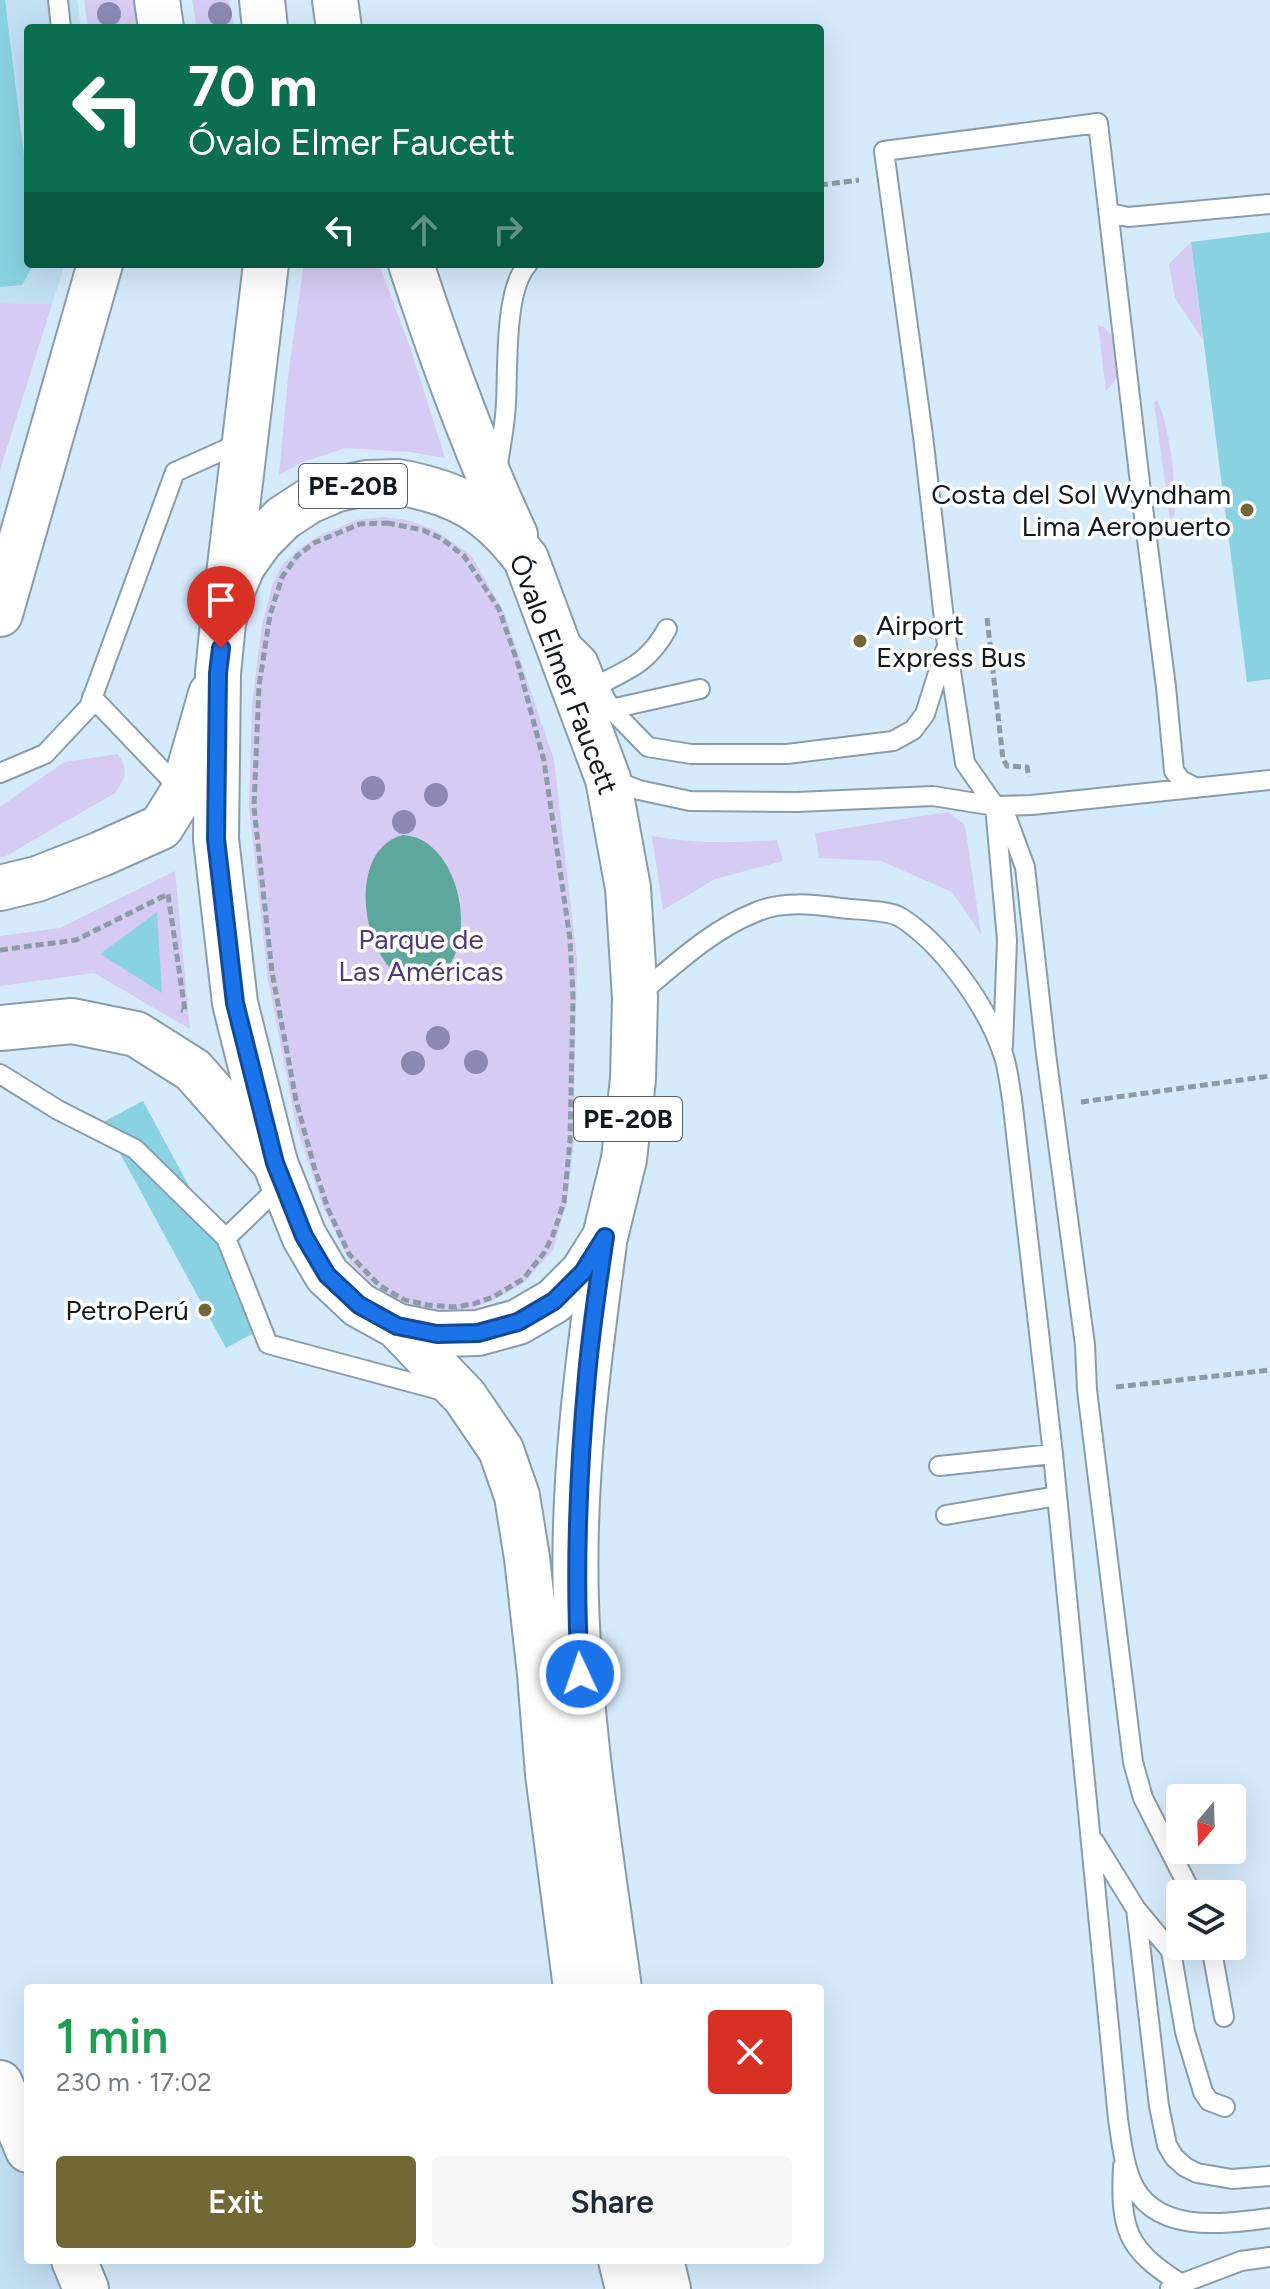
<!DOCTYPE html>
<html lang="en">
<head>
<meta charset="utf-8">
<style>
  body { margin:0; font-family:Figtree,sans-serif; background:#f6f6f7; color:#1f2937; height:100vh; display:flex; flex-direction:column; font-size:30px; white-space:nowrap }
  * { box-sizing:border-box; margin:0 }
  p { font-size:26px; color:#747a83 }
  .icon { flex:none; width:44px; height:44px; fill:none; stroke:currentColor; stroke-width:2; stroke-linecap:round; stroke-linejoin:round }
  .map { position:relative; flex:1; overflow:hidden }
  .panel { position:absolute; left:24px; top:1984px; width:800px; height:280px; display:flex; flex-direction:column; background:#fff; border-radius:8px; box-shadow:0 8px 32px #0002 }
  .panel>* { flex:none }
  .hud { position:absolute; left:24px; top:24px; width:800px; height:244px; border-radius:8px; box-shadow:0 8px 32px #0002; background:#0b6e4f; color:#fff; overflow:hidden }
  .needle { width:52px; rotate:199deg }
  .tools { position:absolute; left:1166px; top:1784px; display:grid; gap:16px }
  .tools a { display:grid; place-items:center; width:80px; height:80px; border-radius:8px; background:#fff; box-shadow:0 8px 32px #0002; font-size:40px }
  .pin { position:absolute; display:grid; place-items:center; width:68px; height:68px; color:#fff; margin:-82px -34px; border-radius:50% 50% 50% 0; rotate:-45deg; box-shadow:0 0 8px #0007 }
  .pin .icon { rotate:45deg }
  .me { position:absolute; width:88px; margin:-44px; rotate:357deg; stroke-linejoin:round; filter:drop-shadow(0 0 6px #0008) }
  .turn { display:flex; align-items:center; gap:28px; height:168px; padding:0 32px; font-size:36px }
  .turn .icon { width:104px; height:104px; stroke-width:2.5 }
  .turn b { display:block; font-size:56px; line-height:68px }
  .lanes { display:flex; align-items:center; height:76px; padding:0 32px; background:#0003; justify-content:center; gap:40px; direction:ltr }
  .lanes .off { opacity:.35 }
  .round { display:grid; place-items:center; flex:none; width:84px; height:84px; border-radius:8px; background:#f6f6f7 }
  .overview { display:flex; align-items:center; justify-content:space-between; height:136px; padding:0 32px }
  h1 { font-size:48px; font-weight:600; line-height:60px; color:#1e9e55 }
  .button { display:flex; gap:16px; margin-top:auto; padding:16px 32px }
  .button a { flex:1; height:92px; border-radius:8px; background:#726834; color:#fff; font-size:32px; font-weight:600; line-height:92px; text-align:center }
  .button a+a { background:#f6f6f7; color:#1f2937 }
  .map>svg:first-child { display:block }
  .built { fill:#c2dff4 }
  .green { fill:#d6cbf2 }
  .water { fill:#5ea79c }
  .building { fill:#89d2e1 }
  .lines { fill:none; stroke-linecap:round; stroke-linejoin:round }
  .lane-casing { stroke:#889dac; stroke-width:22 }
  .secondary-casing { stroke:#889dac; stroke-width:48 }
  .primary-casing { stroke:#889dac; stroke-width:48 }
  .highway-casing { stroke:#889dac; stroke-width:48 }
  .path { stroke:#8b9ba8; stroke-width:5; stroke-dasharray:8 4; stroke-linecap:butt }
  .lane { stroke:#fff; stroke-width:18 }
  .secondary { stroke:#fff; stroke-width:44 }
  .primary { stroke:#fff; stroke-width:44 }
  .highway { stroke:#fff; stroke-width:44 }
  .tree { fill:#8b89b4 }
  .route-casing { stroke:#114b97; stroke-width:20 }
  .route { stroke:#1a73e8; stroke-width:14 }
  .poi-dot { fill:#726834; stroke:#fff; stroke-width:3 }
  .labels { text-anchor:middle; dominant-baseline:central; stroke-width:7; stroke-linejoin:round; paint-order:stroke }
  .shield { fill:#fff; stroke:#595f63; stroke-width:2 }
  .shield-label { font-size:26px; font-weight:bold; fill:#121a20 }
  .poi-label { font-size:28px; fill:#121a20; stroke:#fff; text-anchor:end }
  .street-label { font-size:28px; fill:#121a20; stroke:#fff }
  .park-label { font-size:28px; fill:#4f3979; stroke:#fff }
</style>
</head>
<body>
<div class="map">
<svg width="1270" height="2289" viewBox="0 0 1270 2289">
  <rect width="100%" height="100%" fill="#d5eafb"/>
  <path class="built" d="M0,0H77L81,28H28V264H65L52,304L0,303Z
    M0,2108L28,2178V2260H61L73,2289H0Z"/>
  <path class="green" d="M84,0H133L137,28H88Z
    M192,0H229L234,28H197Z
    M1191,242L1203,340L1175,298L1169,264Z
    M304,264H379L410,347L445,458L410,452L345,448L303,462L279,475L289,368Z
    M0,303L52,304L0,470Z
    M1098,325L1104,327L1111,335L1119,372L1114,382L1106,391Z
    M1157,400C1171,430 1176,484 1174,517L1170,518L1154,402Z
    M384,517L407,520L435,530L470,554L504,612L554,760L577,960L573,1148L567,1202L553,1250L524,1283L498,1298L473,1308L450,1311L423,1308L394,1298L372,1284L351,1263L323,1207L296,1125L268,979L249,807L252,705L262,625L273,583L282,565L298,550L317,537L356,520Z
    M118,754C128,770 126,778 115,793L6,856L0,857V807L64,762Z
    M948,812L965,825L981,934L952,892L881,861L819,858L815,833Z
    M652,836C697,844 733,843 777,840L783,861L715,879L663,910Z
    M175,871L190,1029L94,973L0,986V936L60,928Z"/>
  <path class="water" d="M403,835C466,838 484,968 426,981C369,995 336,852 403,835Z"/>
  <path class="building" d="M0,0H5L28,188V264H34L22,285L0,287Z
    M1270,232V679L1247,682L1191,242Z
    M157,912L162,993L100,954Z
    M143,1101L265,1327L226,1348L103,1122Z"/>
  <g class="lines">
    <defs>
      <path id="lane" d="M58,0L61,28
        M1110,213L1128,217L1270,204
        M497,471C500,449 505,426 506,403C508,368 504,289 528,264
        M571,642L587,658L598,685L611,709L648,747L691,754H787L893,741L913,730L925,714L945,651
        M598,685C630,669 649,662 667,629
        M92,697L181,790
        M611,709L700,689
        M0,773L45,754L89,707L175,472L242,442
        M610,779L639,790L690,801L797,802L933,796L995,806L1032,805L1270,780
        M995,806L1007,940L1003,1046
        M637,996C675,965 709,931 756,912C783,901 812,904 840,908C855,910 888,910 900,917C942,943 986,1005 1002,1051C1008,1066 1009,1083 1012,1099L1053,1454L1118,2119C1121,2139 1123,2161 1131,2180C1153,2235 1224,2224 1270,2218
        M0,1074L58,1110L135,1149L226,1238L268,1344L447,1392
        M226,1238L283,1183
        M939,1466L1053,1454
        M946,1515L1057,1496
        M1094,1841L1136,1909L1159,2106L1167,2145L1174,2157L1185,2167L1197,2173L1232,2179L1270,2176
        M1192,1894L1143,1798L1133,1762L1087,1390L1085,1345L1046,1054L1025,867L1008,821L995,806L965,763L947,645L923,436L884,151L1098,123L1142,500L1166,687L1174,771L1181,780L1196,788
        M1136,1909L1171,1951L1185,2032L1203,2092L1209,2101L1225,2107
        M1211,1946L1224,2017
        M1123,2166C1120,2229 1126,2249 1180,2283
        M1170,2288L1241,2261L1270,2257"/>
      <path id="secondary" d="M157,0L161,28
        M0,614L100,264
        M0,2083L28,2150
        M74,2260L86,2289"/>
      <path id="primary" d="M0,888L37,879L101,854L161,827L183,792L211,694
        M0,1028L72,1021L136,1034L193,1070L275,1163"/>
      <path id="highway" d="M262,0L265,28
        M335,0L339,28
        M411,264C441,356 474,447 515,535
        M398,482C458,493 489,510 526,559L608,779L628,888L635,998L633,1079L624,1159L605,1237L583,1272L554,1301L518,1322L478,1333L437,1334L397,1326L359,1305L327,1275L304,1236L275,1163L235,1003L216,839L218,673L223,623L231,593L243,565L261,540L283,518L309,501L337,489L367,483Z
        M228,583L266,264
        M604,1243C588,1362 572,1482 576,1601C580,1731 601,1859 619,1988
        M397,1326L465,1397L501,1450L517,1496L527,1558L540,1674L548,1774L576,1988
        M621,2260L628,2289
        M661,2260L668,2289"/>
    </defs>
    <use href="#lane" class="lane-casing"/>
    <use href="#secondary" class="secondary-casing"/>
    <use href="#primary" class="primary-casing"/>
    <use href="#highway" class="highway-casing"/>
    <path class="path" d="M820,185L859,180
      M387,523L423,530L442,539L464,556L499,609L519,667L544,761L570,939L573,998L570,1141L564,1202L553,1235L544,1253L523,1279L493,1297L473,1304L454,1307L428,1305L405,1300L380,1286L349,1254L328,1209L313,1163L296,1100L272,972L254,807L259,686L270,615L282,577L297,556L314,543L360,524Z
      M987,618L1003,759L1007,766L1027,767L1029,777
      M0,950L76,940L168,894L185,1011L181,1010
      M1081,1102L1270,1076
      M1116,1387L1270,1370"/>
    <use href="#lane" class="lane"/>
    <use href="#secondary" class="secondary"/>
    <use href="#primary" class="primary"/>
    <use href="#highway" class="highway"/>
  </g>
  <g class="tree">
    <circle cx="109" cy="14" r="12"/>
    <circle cx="220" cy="14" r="12"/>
    <circle cx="373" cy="788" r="12"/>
    <circle cx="436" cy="795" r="12"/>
    <circle cx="404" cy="822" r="12"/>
    <circle cx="438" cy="1038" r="12"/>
    <circle cx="476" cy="1062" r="12"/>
    <circle cx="413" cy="1063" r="12"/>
  </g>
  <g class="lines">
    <defs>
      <path id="route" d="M221,648L218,673L216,839L235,1003L275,1163L304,1236L327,1275L359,1305L397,1326L437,1334L478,1333L518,1322L554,1301L583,1272L605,1237C598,1283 591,1330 587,1376C578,1475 574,1574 580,1674"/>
    </defs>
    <use href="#route" class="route-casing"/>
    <use href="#route" class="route"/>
  </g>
  <g class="poi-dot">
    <circle cx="1247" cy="510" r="8"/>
    <circle cx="860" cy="641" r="8"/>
    <circle cx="205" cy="1310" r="8"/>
  </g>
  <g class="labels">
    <g class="shield">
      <rect x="299" y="464" width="108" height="44" rx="6"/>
      <rect x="574" y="1097" width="108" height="44" rx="6"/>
    </g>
    <g class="shield-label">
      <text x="353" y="486">PE-20B</text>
      <text x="628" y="1119">PE-20B</text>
    </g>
    <g class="poi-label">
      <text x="1231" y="494">Costa del Sol Wyndham<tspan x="1231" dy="32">Lima Aeropuerto</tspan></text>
      <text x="876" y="625" text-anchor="start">Airport<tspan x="876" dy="32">Express Bus</tspan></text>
      <text x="189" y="1310">PetroPerú</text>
    </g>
    <g class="street-label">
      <text transform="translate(564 674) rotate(69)">Óvalo Elmer Faucett</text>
    </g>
    <g class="park-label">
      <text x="421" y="939">Parque de<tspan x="421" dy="32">Las Américas</tspan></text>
    </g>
  </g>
</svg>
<div class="tools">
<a><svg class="needle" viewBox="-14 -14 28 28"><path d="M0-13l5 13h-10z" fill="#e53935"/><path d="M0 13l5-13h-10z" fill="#747a83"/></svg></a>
<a><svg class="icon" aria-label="layers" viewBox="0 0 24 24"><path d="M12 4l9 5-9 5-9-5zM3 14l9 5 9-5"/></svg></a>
</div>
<div class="pin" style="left:221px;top:648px;background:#d93025"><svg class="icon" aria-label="arrive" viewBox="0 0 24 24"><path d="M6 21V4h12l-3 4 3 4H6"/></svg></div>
<svg class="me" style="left:580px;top:1674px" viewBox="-20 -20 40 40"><circle r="17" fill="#1a73e8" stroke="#fff" stroke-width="3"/><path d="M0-11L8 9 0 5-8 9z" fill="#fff"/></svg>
<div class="hud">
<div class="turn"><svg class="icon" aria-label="left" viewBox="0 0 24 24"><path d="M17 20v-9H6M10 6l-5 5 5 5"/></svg><div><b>70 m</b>Óvalo Elmer Faucett</div></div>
<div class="lanes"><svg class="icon" aria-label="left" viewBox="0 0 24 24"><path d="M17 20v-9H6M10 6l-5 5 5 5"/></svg><svg class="icon off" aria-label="ahead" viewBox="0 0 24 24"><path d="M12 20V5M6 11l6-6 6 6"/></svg><svg class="icon off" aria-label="right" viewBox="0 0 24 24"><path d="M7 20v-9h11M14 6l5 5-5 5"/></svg></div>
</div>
<section class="panel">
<div class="overview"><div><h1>1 min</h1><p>230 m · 17:02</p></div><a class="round" style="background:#d93025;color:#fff"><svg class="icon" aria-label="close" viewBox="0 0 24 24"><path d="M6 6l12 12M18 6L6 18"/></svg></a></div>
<div class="button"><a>Exit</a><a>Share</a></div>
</section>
</div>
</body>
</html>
